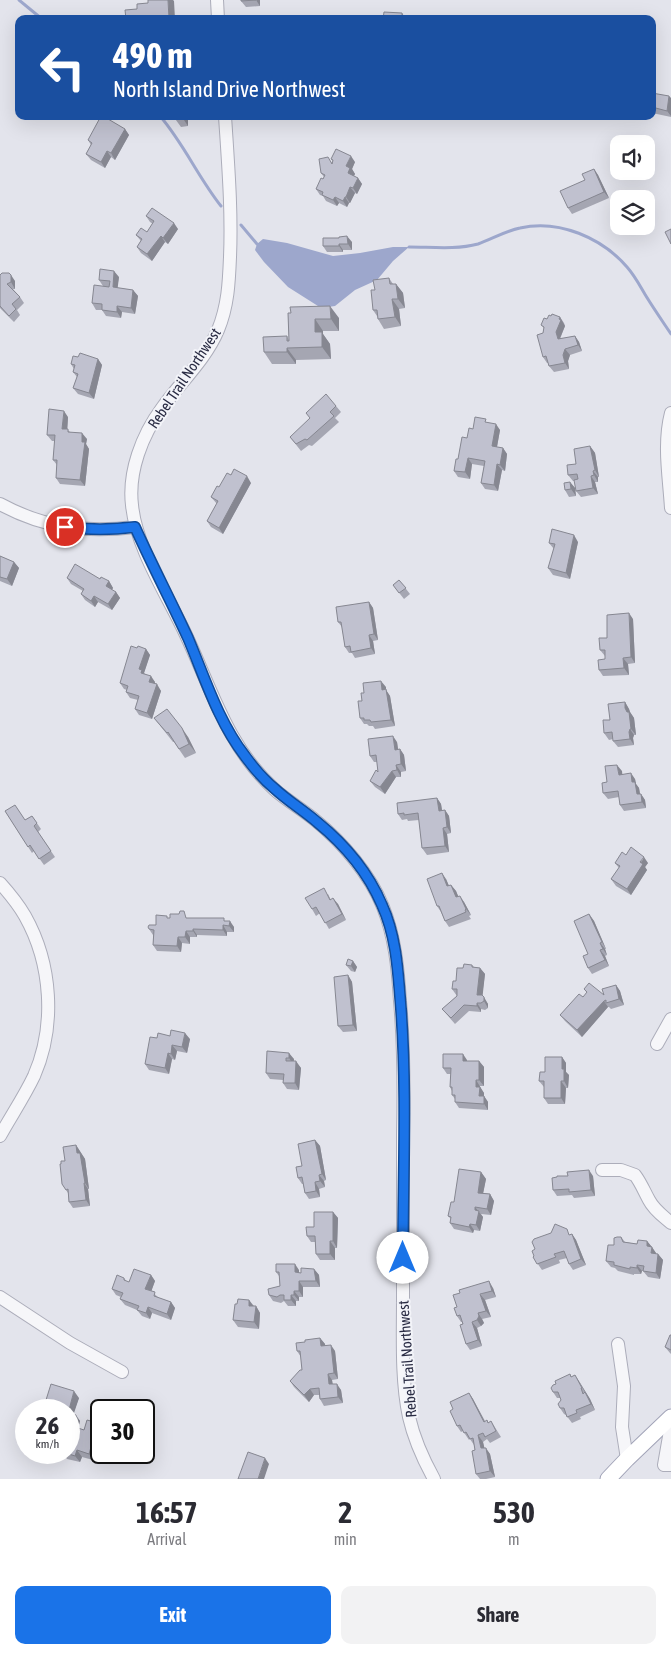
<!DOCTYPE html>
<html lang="en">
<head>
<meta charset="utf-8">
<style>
  body { margin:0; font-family:"Asap Condensed",sans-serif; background:#f2f2f3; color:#2b2b33; height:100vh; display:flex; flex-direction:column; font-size:19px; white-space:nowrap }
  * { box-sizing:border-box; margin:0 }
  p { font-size:16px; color:#7c7c81 }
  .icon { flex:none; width:28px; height:28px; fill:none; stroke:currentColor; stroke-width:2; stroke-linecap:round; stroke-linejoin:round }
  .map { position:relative; height:1479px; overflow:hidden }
  .side { display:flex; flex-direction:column; background:#fff; flex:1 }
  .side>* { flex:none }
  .guide { position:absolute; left:15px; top:15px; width:641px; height:105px; border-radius:10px; box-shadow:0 5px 20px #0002; background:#1a4fa0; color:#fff; overflow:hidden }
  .tools { position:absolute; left:610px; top:135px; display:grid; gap:10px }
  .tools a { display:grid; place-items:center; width:45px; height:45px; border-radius:10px; background:#fff; box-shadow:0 5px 20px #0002; font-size:25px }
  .speed { position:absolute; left:15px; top:1399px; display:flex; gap:10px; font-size:25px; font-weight:700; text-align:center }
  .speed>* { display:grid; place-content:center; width:65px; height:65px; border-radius:50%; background:#fff; box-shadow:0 5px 20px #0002; line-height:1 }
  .speed small { font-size:12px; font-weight:400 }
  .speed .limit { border:2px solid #111; border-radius:8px; background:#fff; color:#111 }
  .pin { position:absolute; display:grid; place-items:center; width:42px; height:42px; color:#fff; margin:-21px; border:2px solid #fff; border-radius:50%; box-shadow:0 1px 5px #0007 }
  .me { position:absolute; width:55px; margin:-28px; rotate:0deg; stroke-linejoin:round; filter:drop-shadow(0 0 4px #0008) }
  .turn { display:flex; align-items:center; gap:18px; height:105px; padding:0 15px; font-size:22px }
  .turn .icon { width:65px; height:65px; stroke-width:2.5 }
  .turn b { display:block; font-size:35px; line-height:42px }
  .eta { display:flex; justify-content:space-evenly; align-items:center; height:85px; text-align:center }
  .eta b { font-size:30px; font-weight:700; line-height:35px }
  .button { display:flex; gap:10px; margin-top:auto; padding:10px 15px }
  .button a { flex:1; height:58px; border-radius:10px; background:#1a73e8; color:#fff; font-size:20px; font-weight:700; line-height:58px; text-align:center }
  .button a+a { background:#f2f2f3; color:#2b2b33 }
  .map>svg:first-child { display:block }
  .water { fill:#9da7cc }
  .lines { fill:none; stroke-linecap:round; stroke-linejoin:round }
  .stream { stroke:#9da7cc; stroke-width:3 }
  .minor-casing { stroke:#acadba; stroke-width:14 }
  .major-casing { stroke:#a2a4b8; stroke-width:17 }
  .minor { stroke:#f6f6f9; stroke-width:12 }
  .major { stroke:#fff; stroke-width:15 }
  .wall { fill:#a5a6b2 }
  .shaded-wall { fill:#868791 }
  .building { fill:#c0c1cf; stroke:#868791 }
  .route-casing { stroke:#114b97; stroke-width:12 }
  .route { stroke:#1a73e8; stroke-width:9 }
  .labels { text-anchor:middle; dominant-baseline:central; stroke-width:4; stroke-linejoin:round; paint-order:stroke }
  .street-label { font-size:15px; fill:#2a2c44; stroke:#f3f4f9 }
</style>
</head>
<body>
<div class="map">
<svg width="671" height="1479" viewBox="0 0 671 1479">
  <rect width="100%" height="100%" fill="#e3e4ec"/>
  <path class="water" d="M263,239L287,243L333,256L360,253L393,247H409L393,261L377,280L355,290L335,306L328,307L318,306L288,287L264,262L255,250L257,244Z"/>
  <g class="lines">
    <path class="stream" d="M19,0L42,19
      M160,116C184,144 198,177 221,206
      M241,225L257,244
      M409,247C431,247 456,250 478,244C492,239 505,231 520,228C559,219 602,238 627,267C635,276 640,286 646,296C654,309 663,322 671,334"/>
    <defs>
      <path id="minor" d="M217,0L218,19
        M225,116C228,163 232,210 230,257C229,282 228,306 218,330C206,359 180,383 162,408C142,435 128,472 132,505C136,548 168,596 186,635C212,690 227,746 274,789C286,800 302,809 315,820C342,842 370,874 383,907C395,937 398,969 400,1001C404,1046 404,1090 403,1135C403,1189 403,1244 403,1298C403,1336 401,1380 409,1417C414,1439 423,1459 434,1479
        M671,413C663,444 669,476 671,508
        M0,504C44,528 86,533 135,527
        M0,883C9,893 18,904 25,916C52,964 56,1026 34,1076C24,1097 11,1116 0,1136
        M657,1044L671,1019
        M602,1170H621L635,1175C641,1183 644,1191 649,1200C654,1210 663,1216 671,1223
        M0,1297L70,1343L122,1372
        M618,1344L624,1386L622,1427L627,1459
        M671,1425L664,1465H671"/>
      <path id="major" d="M608,1479L627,1459L671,1417"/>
    </defs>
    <use href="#minor" class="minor-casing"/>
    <use href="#major" class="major-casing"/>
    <use href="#minor" class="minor"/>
    <use href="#major" class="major"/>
  </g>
  <path class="wall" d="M260,0V6L246,7L241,1Z
    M652,93L671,98V117L652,113Z
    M173,116H188V126L181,127Z
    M125,129L129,135L115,160L111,157L105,168L91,160L86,154L91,145L88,140Z
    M331,159L355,162L352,169L355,174L354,176L358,178L362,184L357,194L355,193L350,203H349L347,207L339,203L337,206L326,201L323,196L320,195L316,189L324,177L321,173L333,161Z
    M594,169L598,175L609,198L572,214L568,208L585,180Z
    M146,216L178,229L168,244L165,242L152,261L141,253L137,247L141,241L136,235L147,232L153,224L150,222Z
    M339,238L352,242V250H343V252H327L323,246Z
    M0,275L15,281V289H13L20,297L24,303L17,310L20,315L14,322L0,308Z
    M119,277L117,288L133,290L138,296L135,314L122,312L121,318L106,316L102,310H96L92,303L103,286L99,280Z
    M389,278L393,284H396L403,293L405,308L399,309L401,326L384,329L378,319L377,316L373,310L375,290Z
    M288,313L339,318V331H323V334L330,344L331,359L296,360V364H272L264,352L287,336L289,340Z
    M551,316L560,317L564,323L565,326L560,339L575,336L579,342L582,351L570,355L568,361L569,369L554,372L549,366L548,363H547L543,357V333L544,328L541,325Z
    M78,357L98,359L102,365L94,399L78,394L73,388L77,377L73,372L74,369L71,364Z
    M336,406L341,412L335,418L339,422L312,446L309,445L301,451L290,437Z
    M68,417L67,429L70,432L87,439L86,444L89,449L85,486L60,484L56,478L57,465L53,460L55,441H52L47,435Z
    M489,423L500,430L497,447L503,448L507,454L505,471L502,470L498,491L485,489L481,483L484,466L472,464L470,479L458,477L454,471L467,438L473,429Z
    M590,446L595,453L599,477H598V482H595L598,494L581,497L576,491L575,481H573L568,475L576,464Z
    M570,482L575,488L576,496L569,497L565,490Z
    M251,483L223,534L211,527L207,521L217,504L211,497L219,487Z
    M578,542L570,579L553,575L548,568L554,549L549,543Z
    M0,556L14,562L19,568L12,586L0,581Z
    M67,578L100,579L109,581L113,588L112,590L116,592L120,598L112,610L98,602L95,607L85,600L81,594L83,591L71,584Z
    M399,580L410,594L404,599L393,585Z
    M369,602L373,608L378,640L373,641L375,654L355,658L352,653H349L345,647L342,627L338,622Z
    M633,619L635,663L628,664L629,675L603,676L599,670L605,659V656L600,650L607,638Z
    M137,648L146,649L150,655L144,673L155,682V684L161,691L152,719L139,715L135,709L138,700L130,698L126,692L127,690L124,689L120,683Z
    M386,687V690L390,696L395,726L375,729L373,726H369L367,724H364L360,718L362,701L364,693Z
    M625,702L629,709L630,712L634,718L636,735H634L633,738L634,745L618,747L613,741V739L609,740L604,733L610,720Z
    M154,718L188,737L196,753L185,758L174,742H173Z
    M397,742L398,749H400L404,755L406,771L401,772V777H396L385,794L375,787L370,781L378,772L377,762H374L370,756Z
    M622,771V774L635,779L636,784L639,788L640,794H641L645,800L646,808L624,811L620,805L619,797L608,799L603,793L607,782Z
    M437,798L441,804L442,810H445L449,816L451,833L447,834L449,852L427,855L422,848L419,820L408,821L407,819L402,820L398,814Z
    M5,811L25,820L32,816L41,829L38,832L55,857L44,865L34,851L32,853Z
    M626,855L648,863L645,867L647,870L631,895L616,886L611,879L619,868L615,863Z
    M446,879L449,886L451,885L456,891L458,896L464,902L471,915L469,916L471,919L449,927L445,921L441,912L437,906Z
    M328,894L331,900L338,904L346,920L329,929L320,913L316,916L312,909Z
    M589,914L594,921L606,949H605L607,955L605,956L609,966L592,974L588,968Z
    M169,918H189L226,921L234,927V932H227V936L197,935V937H190V944L182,943L181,952L157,951L153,945V935L149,929Z
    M353,961L357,967L355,972L351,971L346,965Z
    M472,965L474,967L480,968L485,974L482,996L488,1004V1008L485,1010L481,1009V1012L469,1011L455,1024L442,1009L457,996L452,989L463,968Z
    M348,975L352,982L357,1031L343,1032L338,1026Z
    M616,985L620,991L624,1005L611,1009L609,1007H608L582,1037L565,1021L560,1015L583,997L587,993L584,989L604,995Z
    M157,1038L190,1039L187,1053L177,1051L175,1060L172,1059L169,1074L149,1070L145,1064Z
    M267,1051L294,1059V1061L301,1068L299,1090L287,1089L283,1083V1080L270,1079L266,1073Z
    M562,1057L566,1063V1072L569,1075L568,1088H566L565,1104H548L544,1098V1087L539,1081L545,1072Z
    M467,1060V1061H479L484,1067V1086H480V1088L484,1093V1096L488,1102V1110L459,1108L455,1102V1099L452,1095V1091L450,1087L451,1074H447L443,1068Z
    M315,1140L320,1146L326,1180L324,1181L325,1187L319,1189L320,1197L309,1199L305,1193L303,1184H302L298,1178L302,1166Z
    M76,1145L85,1159L89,1189H88L90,1206L73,1208L69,1202L68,1193L62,1184L61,1164L65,1161Z
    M481,1172L486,1179L483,1193L490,1194L494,1201L491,1215L481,1214L483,1217L480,1231L474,1230L473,1233L454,1229L450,1223L451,1219L448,1216L454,1202Z
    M593,1176L595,1196L574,1198L572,1195L557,1196L553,1190Z
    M333,1212L338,1218L337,1248H335V1260H320L316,1254L315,1242H311L307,1236L314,1227Z
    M572,1234L576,1240L586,1265L573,1270L569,1264L567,1258L559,1260L560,1263L542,1270L533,1257Z
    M621,1237L625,1242L637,1244L647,1241L656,1253V1254H658L663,1260L660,1279L648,1277L643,1271H642L641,1274H634V1275L618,1271L615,1268L611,1267L606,1261L614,1245Z
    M314,1269L319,1275L320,1287H303V1297H299V1301H296V1306H288L284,1301L281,1303L273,1301L269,1295L280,1286L279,1276L276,1272L299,1270V1273H301Z
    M151,1275L155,1281L151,1291L159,1298L171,1302L175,1308L171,1320L152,1313L150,1319L142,1316L137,1310L125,1305L120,1299L121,1297L116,1295L112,1289L124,1278L127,1282H129Z
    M493,1288L496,1297L485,1300L491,1317L482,1319L484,1323L481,1326L477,1328L482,1346L470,1350L466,1344L462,1322H461L457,1316V1307Z
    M249,1300L254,1306H256L260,1313L259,1329L238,1327L233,1320L237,1304Z
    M671,1335V1354L670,1353L665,1347Z
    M320,1338L325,1344V1346L335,1351L338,1379L332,1380L333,1384L341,1390L343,1403L324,1406L320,1399L319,1395H314L309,1402L294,1387L290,1381L302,1370L301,1357L297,1351L305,1342Z
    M570,1374L571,1377L575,1375L579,1381L590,1399L595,1410L580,1417L581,1419L572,1423L566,1415L564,1414L560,1408L561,1400L560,1398H557L553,1392L556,1384Z
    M469,1393L473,1399L485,1421L488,1423L491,1421L501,1437L490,1443L487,1439L483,1442L484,1448L490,1454L495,1477L486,1479H480L476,1474L475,1450L474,1445L470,1439L469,1440L463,1431L461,1432L457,1426L453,1409Z
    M79,1398L73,1414L80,1421L78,1428L93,1460L82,1457L80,1462L67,1459L63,1452H69V1410H60L59,1409L50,1406L46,1400Z"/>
  <path class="shaded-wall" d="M168,0H173L174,1L175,19H169Z
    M256,0H260V6Z
    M402,13L406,19H402Z
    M669,96L671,98V116L667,111Z
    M182,116H188V126L182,117Z
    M125,129L129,135L115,160L111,153Z
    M107,151L111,157L105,168L101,162Z
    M351,156L355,162L352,169L355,174L352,179L348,173L346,166Z
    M594,169L598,175L609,198L604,192Z
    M358,178L362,184L357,194L353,188Z
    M350,187L355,193L350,203L346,197Z
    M335,197L339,203L337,206L333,200Z
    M345,197L349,203L347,207L343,201Z
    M174,223L178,229L168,244L163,238Z
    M161,236L165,242L152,261L147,254Z
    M347,236L352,242V250L348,244Z
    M339,244L343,250V252L339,246Z
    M114,271L119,277L117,293L113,287Z
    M11,275L15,281V289L11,282Z
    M396,284L403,293L405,308L398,299Z
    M133,290L138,296L135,314L131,308Z
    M392,299L399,309L401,326L395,317Z
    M117,306L122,312L121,318L117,312Z
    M330,306L339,318V331L331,319Z
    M560,317L565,326L560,338L562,345L558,339L556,332Z
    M315,319L323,331V334L330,344L331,359L322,347L315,332Z
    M575,336L579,342L582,351L578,345Z
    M287,348L296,360V364L287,352Z
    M565,349L570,355L568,361L569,369L565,363L563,355Z
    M98,359L102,365L94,399L89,393Z
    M64,411L68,417L67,435L62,429Z
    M496,424L500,430L496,452L492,446Z
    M82,433L87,439L86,444L89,449L85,486L80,480Z
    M590,446L595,453L599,477L595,470Z
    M503,448L507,454L505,471L500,465Z
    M468,458L472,464L470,479L465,472Z
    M497,464L502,470L498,491L494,485Z
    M593,471L598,477V482L594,475Z
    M247,476L251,483L223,534L219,528Z
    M591,476L595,482L598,494L593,488Z
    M570,482L575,488L576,496L571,489Z
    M574,535L578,542L570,579L566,573Z
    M14,562L19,568L12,586L7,579Z
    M109,581L113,588L110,592L106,586Z
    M116,592L120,598L112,610L108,604Z
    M94,596L98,602L95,607L91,601Z
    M369,602L373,608L378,640L374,634Z
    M629,613L633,619L635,663L631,657Z
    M369,635L373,641L375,654L371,648Z
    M146,649L150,655L144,673L145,679L139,669Z
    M623,658L628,664L629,675L624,668Z
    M151,676L155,682L153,688L149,682Z
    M381,681L386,687V690L390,696L395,726L391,720L382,690Z
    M157,684L161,691L152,719L147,713Z
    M625,702L629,709L630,712L634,718L636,735L631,729L625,708Z
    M182,728L188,737L196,753L189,744Z
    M630,729L634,735L633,738L634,745L630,739L629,732Z
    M393,736L397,742L399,756L395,750Z
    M400,749L404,755L406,771L401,764Z
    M396,765L401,772V777L397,770Z
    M617,765L622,771L623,781L619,775Z
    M392,771L396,777L385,794L380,787Z
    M631,773L635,779L636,784L639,788L641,800L637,794L632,782Z
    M641,794L645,800L646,808L642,802Z
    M437,798L441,804L443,817L439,811Z
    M445,810L449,816L451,833L447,827Z
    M443,828L447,834L449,852L445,846Z
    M644,857L648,863L645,867L647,870L631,895L627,889Z
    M442,873L446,879L452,893L447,886Z
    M451,885L456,891L461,903L456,897Z
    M460,896L464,902L471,915L466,909Z
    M333,898L338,904L346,920L342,914Z
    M589,914L594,921L606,949L602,942Z
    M230,921L234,927V932L229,926Z
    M223,925L227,932V936L223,930Z
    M193,929L197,935V937L193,931Z
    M186,931L190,937V944L185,937Z
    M178,937L182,943L181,952L177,946Z
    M600,943L605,949L607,955L603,949Z
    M600,950L605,956L609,966L605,960Z
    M353,961L357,967L355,972L351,966Z
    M480,968L485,974L482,1001L477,995Z
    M348,975L352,982L357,1031L353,1025Z
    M616,985L620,991L624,1005L619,999Z
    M484,997L488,1004V1008L484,1001Z
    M604,1001L608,1007L582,1037L577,1030Z
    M477,1003L481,1009V1012L477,1006Z
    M185,1033L190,1039L187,1053L182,1047Z
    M172,1045L177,1051L175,1060L171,1054Z
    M168,1053L172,1059L169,1074L165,1068Z
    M289,1053L294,1059L293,1064L289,1058Z
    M463,1054L467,1060V1067L463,1061Z
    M562,1057L566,1063V1072L569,1075L568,1088L564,1081L562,1069Z
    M296,1061L301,1068L299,1090L295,1083Z
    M479,1061L484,1067V1086L479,1080Z
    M476,1080L484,1093V1100V1096L488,1102V1110L479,1096L476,1087Z
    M561,1081L566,1088L565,1104L561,1098Z
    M315,1140L320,1146L326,1180L322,1174Z
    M76,1145L85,1159L89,1189L85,1183L77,1153Z
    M589,1170L593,1176L595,1196L591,1190Z
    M481,1172L486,1179L482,1199L478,1193Z
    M319,1175L324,1181L325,1187L320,1181Z
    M315,1182L319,1189L320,1197L316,1191Z
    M84,1183L88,1189L90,1206L86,1200Z
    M490,1194L494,1201L491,1215L487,1209Z
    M475,1207L483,1217L480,1231L476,1225Z
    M333,1212L338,1218L337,1248L333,1241Z
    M470,1224L474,1230L473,1233L469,1227Z
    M572,1234L576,1240L586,1265L581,1259Z
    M330,1241L335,1248V1260L330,1254Z
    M647,1241L652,1247L647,1246Z
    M652,1247L656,1253L655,1260L651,1253Z
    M658,1254L663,1260L660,1279L656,1273Z
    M295,1264L299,1270V1279L295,1272Z
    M637,1265L642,1271L641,1274L637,1268Z
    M314,1269L319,1275L320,1287L316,1281Z
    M151,1275L155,1281L150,1295L145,1289Z
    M299,1281L303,1287V1297L299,1291Z
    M489,1281L493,1288L496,1297L492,1291Z
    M294,1291L299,1297V1301L294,1295Z
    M480,1294L485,1300L491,1317L486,1311Z
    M291,1295L296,1301V1306L291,1300Z
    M249,1300L254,1307L249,1306Z
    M171,1302L175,1308L171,1320L167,1314Z
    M256,1306L260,1313L259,1329L254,1322Z
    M148,1307L152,1313L150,1319L146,1313Z
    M478,1313L482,1319L484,1323L481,1326L477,1320Z
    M472,1322L477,1328L482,1346L478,1340Z
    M320,1338L325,1344L326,1352L321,1346Z
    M331,1345L335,1351L338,1379L334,1373Z
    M328,1374L332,1380L333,1391L329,1384Z
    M575,1375L590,1399L595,1410L591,1404L586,1394Z
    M337,1384L341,1390L343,1403L338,1397Z
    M310,1389L314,1395L309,1402L304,1395Z
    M74,1391L79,1398L72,1419L69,1414V1410Z
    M469,1393L473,1399L488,1428L484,1422Z
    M76,1415L80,1421L77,1432L72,1426Z
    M98,1423L101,1427V1434L93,1460L89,1454Z
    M478,1435L483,1442L486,1454L481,1448Z
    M486,1448L490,1454L495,1477L490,1471Z
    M77,1450L82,1457L80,1462L75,1456Z
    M265,1458L269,1464L264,1479H258Z"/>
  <path class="building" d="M148,0H168L169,19H126L125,10L137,9V4L148,3Z
    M241,0H256L241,1Z
    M384,12L402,13V19H383Z
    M652,93L669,96L667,111L652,107Z
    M101,116H103L125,129L111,153L107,151L101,162L86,154L92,143L88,140Z
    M174,116H182V117L174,118Z
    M336,149L351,156L346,166L350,168L348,173L358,178L353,188L350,187L346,197H345L343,201L335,197L333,200L322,195L323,192L316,189L321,178L323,179L325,175L321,173L319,159L328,157L332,164L333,160L331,159Z
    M594,169L604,192L568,208L560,191L585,180L582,174Z
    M152,208L174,223L163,238L161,236L147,254L137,247L142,239L136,235L141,228L147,232L154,221L146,216Z
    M671,229V244L665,232Z
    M347,236L348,244H339V246H323V238H339V237Z
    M100,269L114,271L113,287L133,290L131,308L117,306V312L102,310V304L92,303L94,285L109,287L110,281L99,280Z
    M2,273H9L11,275V282L7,284L20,297L12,304L16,309L9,316L0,306V275Z
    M389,278L390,284H396L398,299H392L395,317L378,319L377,310H373L371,290H375L373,280Z
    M330,306L331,319H315V332H322V347L287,348V352H264L263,337L287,336V341H289L288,313H291L290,307Z
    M552,314L560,317L559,319L561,320L556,332L558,339L575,336L578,345L565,349L563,355L565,363L549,366L546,356L543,357L537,335L543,333L544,327L541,325L544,318L547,319L549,315L551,316Z
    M80,353L98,359L89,393L73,388L78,374L73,372L75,365L71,364L73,356L78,357Z
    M326,394L336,406L330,412L334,416L307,440L305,439L296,444L290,437L310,418L306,413Z
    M49,409L64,411L62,429H68V432L82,433V442H85L80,480L56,478L57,460H53L55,435H47Z
    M475,417L486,419L485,422L496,424L492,446L503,448L500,465L497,464L494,485L481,483L485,461L468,458L465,472L454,471L456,459H458L462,437L467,438L469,428L473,429Z
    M590,446L595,470L593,471L594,475L591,476L593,488L576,491L574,480L578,479L577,474L568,475L567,465L576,464L574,449Z
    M234,469L247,476L219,528L207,521L218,501L211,497L217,486L219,487L227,473L231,475Z
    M570,482L571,489L565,490L564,483Z
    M552,529L574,535L566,573L548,568L555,544L549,543Z
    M0,556L14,562L7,579L0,577Z
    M75,564L100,579L101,577L109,581L106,586L116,592L108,604L94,596L91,601L81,594L84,589L67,578Z
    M399,580L406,588L399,593L393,585Z
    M369,602L374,634L369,635L371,648L351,652L350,646L345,647L341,622H338L336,607Z
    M629,613L631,657L623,658L624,668L599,670L598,660L605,659V650H600L599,638H607V615Z
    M131,646L137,648L138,646L146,649L139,669L142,670L141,673L151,676L149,682L157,684L147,713L135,709L139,696L126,692L128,686L120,683Z
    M381,681L382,690L386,689L391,720L371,722L370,720H364V718H360L358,701H362L361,693H364L363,683Z
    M625,702V708L627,712H629L631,729H630L629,732L630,739L613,741L612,732L604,733L603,720H610L608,704Z
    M167,709L182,728L189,744L179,749L168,732L167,733L154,718Z
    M393,736L395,750L400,749L401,764L396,765L397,770L392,771L380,787L370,781L376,770L378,772L376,755L370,756L368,739Z
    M617,765L619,775L631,773L632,782H635L637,794H641L642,802L620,805L618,791L603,793L602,783L607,782L605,766Z
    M437,798L439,811L445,810L447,827L443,828L445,846L422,848L418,813L404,815V813L398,814L397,803Z
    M15,805L25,820L32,816L37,823L34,826L51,851L39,859L30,845L28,847L5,811Z
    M631,847L644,857L640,862L643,864L627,889L611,879L620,866L615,863L622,852L626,855Z
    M442,873L447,886L451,885L456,897L460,896L466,909L465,910L466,912L445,921L439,906H437L427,879Z
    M324,888L330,900L333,898L342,914L325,923L316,907L312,909L305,898Z
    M180,911H184L186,918H224V921H230L229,926L223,925V930L193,929V931H186L185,937H178L177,946L153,945L154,930L149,929L148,927L149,925H156V915L167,916V918H170V914H179Z
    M589,914L602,942L600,943L603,949L600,950L605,960L588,968L583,956L588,954L574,921Z
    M348,959L353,961L351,966L346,965Z
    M464,964L472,965V967L480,968L477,995H482L484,997V1001L481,1003H477V1006L464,1005L451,1018L442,1009L457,996V989H452L453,981H456L457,968H463Z
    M348,975L353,1025L338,1026L334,977Z
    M589,983L604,995L602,989L616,985L619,999L606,1003V1000L604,1001L577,1030L560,1015L579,994L583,997L587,992L584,989Z
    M171,1030L185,1033L182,1047L172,1045L171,1054L168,1053L165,1068L145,1064L150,1037L157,1038L158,1033L170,1036Z
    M267,1051L289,1053V1058H286V1061H296L295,1083H283L284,1074L266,1073Z
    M443,1054H463V1061H479V1080H476V1087H480L479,1096H484V1104L455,1102V1095H452V1087H450L451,1068H443Z
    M545,1057H562V1069H564V1081H561V1098H544V1081H539L540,1072H545Z
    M315,1140L322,1174L319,1175L320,1181L315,1182L316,1191L305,1193L302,1177L298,1178L296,1167L302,1166L298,1144Z
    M76,1145L77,1153H80L85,1183H84L86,1200L69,1202L68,1189L66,1190L62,1184L60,1164H61V1161H65L63,1147Z
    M459,1169L481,1172L478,1193L490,1194L487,1209L475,1207V1210L479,1211L476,1225L470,1224L469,1227L450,1223L451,1217L448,1216L451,1202H454Z
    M589,1170L591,1190L569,1192V1189L553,1190L552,1178L557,1177V1176H568L567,1172Z
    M314,1212H333V1241H330V1254H316L315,1236H307L306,1227H314Z
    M555,1224L567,1229L569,1235L572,1234L581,1259L569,1264L564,1251L554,1254L556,1257L537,1264L533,1257L534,1256L532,1251L535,1249L532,1242L534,1239L551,1233Z
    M617,1237H621L623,1242L637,1244L638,1240L647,1241V1246L652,1247L651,1253L658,1254L656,1273L643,1271L644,1266L637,1265V1268L630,1267V1269L614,1265V1262L606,1261L608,1245H614V1238Z
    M276,1264H295V1272L301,1273V1268L314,1269L316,1281H299V1291H294V1295H291V1300H284V1295H280L277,1297L269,1295L268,1289L280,1286L279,1272H276Z
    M134,1269L151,1275L145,1289L155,1292L154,1296L171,1302L167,1314L148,1307L146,1313L137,1310L139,1306L120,1299L123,1293L112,1289L117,1275L124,1278V1280L129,1282Z
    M489,1281L492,1291L480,1294L486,1311L478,1313L479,1316L477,1320L472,1322L478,1340L466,1344L460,1325L463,1324L460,1315L457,1316L454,1308L457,1307L453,1295L460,1293L459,1290Z
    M238,1299L249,1300V1306H256L254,1322L233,1320L235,1304H237Z
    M670,1335H671V1350L665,1347Z
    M320,1338L321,1346L331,1345L334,1373L328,1374L329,1384H337L338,1397L320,1399L319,1388L310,1389L304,1395L290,1381L300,1370H302L300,1351H297L296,1343L305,1342V1340Z
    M570,1374L571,1377L575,1375L582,1388H581L583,1394L585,1392L591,1404L576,1410L577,1413L567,1417L564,1408H560L558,1404L561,1400L558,1392H553L551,1388L553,1385L556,1384L555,1381Z
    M51,1384L74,1391L69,1410H63L64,1408L57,1406V1403L46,1400Z
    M469,1393L484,1422L487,1420L488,1423L491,1421L496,1431L485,1437L483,1433L478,1435L481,1448H486L490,1471L476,1474L472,1451L475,1450L473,1438L470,1439L466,1432L464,1433L460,1425L457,1426L450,1411L453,1409L450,1402Z
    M69,1413L76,1415L72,1426L84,1430L87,1420L98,1423L89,1454L77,1450L75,1456L63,1452H69Z
    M248,1452L265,1458L258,1479H238Z"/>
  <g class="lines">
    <defs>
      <path id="route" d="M65,527C89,530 111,530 135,527C152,565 171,601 188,638C205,678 218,721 245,756C253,767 264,780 275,789C288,801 303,810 317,822C344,844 368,872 382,905C397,938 398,973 401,1009C407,1092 403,1175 403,1258"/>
    </defs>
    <use href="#route" class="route-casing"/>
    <use href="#route" class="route"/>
  </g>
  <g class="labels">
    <g class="street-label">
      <text transform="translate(184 378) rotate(-56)">Rebel Trail Northwest</text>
      <text transform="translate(407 1359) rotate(-94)">Rebel Trail Northwest</text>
    </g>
  </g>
</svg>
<div class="tools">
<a><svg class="icon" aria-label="sound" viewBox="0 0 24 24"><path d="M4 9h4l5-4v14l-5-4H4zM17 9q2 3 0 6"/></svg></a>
<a><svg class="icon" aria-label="layers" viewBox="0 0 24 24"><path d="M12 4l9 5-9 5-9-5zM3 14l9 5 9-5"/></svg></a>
</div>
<div class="speed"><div>26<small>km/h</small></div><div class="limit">30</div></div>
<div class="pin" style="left:65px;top:527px;background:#d93025"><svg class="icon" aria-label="arrive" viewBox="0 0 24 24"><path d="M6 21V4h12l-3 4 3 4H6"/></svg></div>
<svg class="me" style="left:403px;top:1258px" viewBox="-20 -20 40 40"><circle r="19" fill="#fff"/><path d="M0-13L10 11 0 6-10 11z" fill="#1a73e8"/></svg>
<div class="guide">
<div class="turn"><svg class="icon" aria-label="left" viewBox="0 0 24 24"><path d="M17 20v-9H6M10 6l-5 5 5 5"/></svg><div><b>490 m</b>North Island Drive Northwest</div></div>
</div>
</div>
<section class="side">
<div class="eta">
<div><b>16:57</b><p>Arrival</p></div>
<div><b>2</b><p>min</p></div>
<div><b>530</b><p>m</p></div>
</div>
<div class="button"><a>Exit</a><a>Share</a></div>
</section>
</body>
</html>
